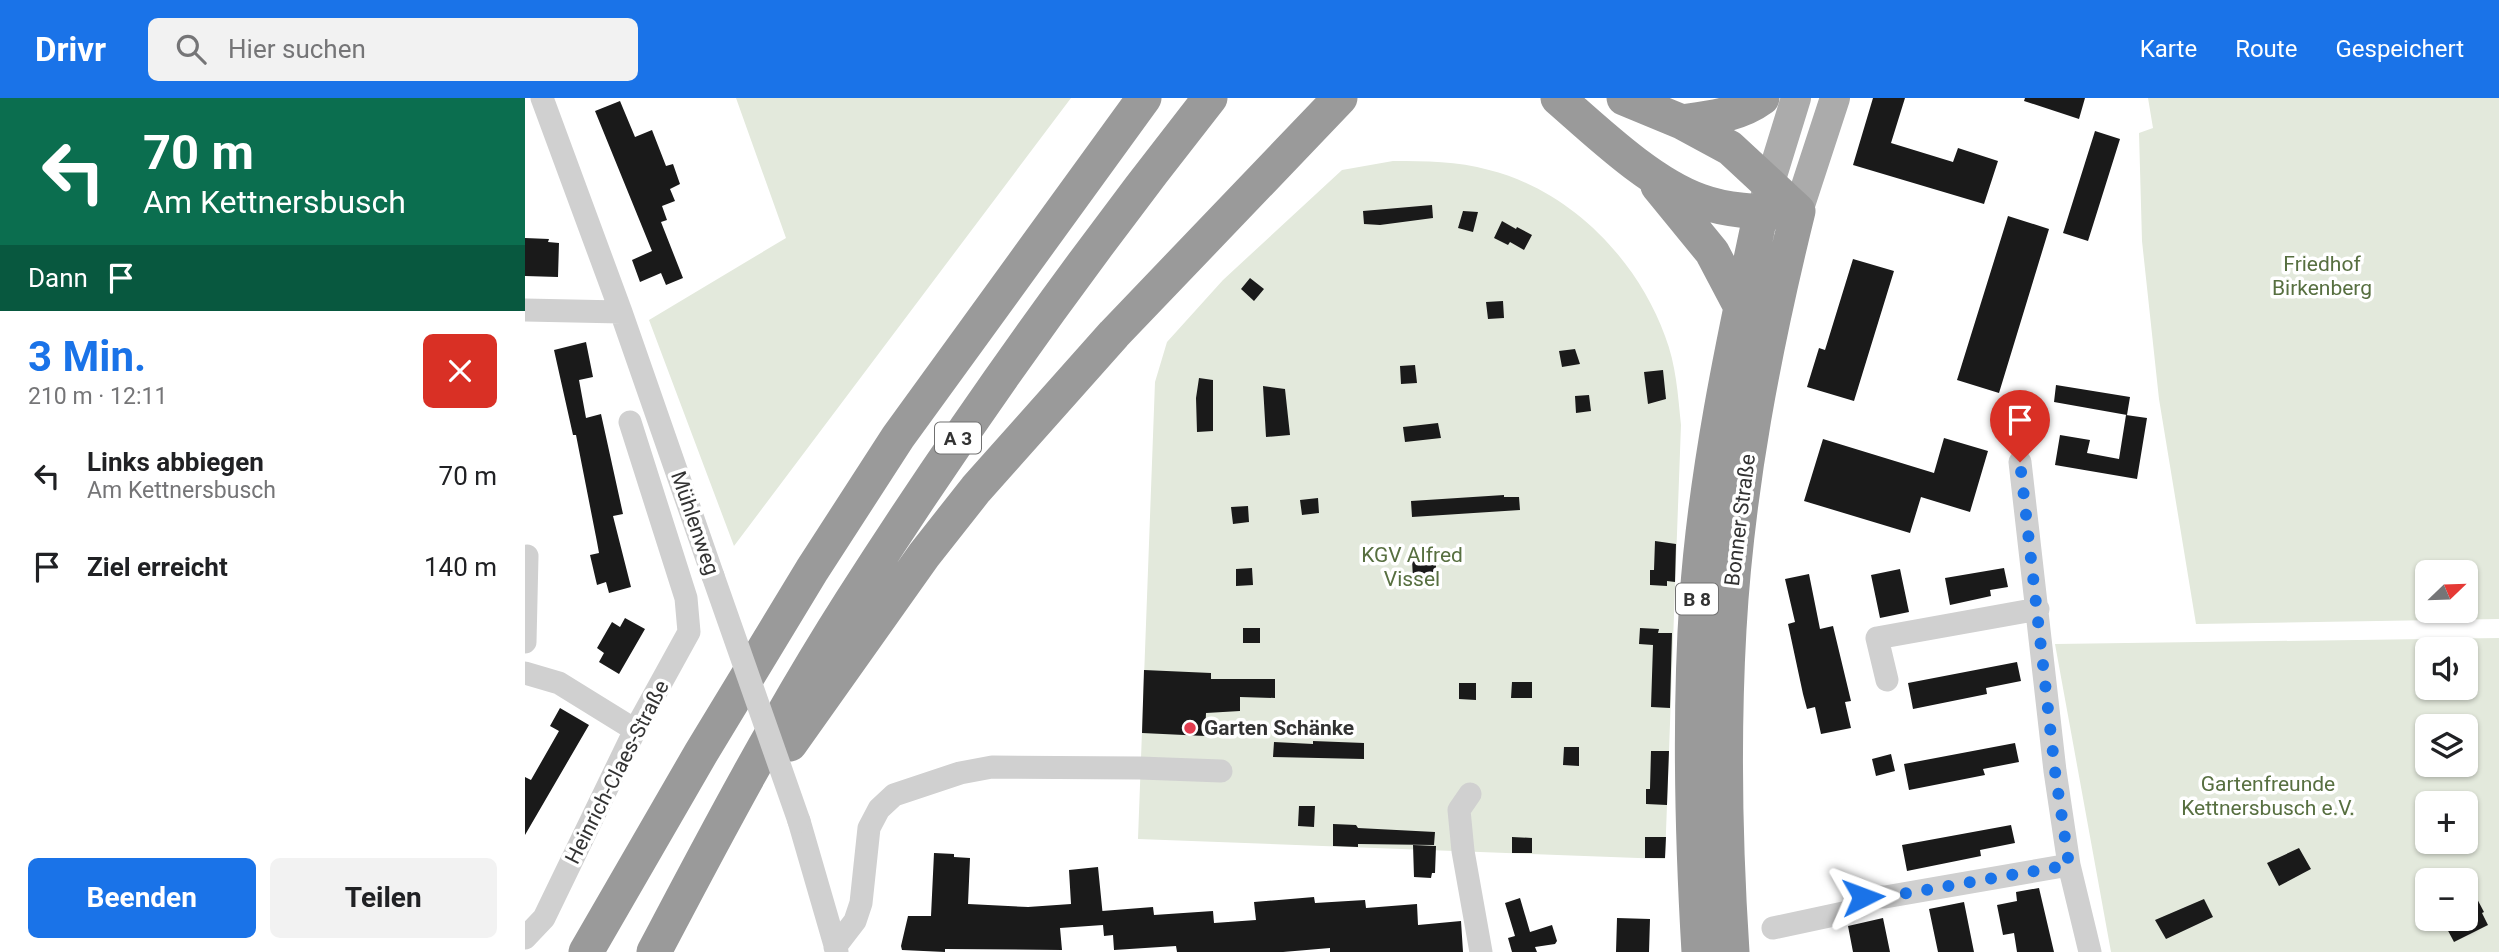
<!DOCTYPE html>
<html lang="de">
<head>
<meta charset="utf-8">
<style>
  body { margin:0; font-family:Roboto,sans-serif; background:#f2f2f2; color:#202124; height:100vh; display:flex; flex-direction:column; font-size:26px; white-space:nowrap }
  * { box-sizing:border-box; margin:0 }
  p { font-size:23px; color:#757577 }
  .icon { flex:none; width:38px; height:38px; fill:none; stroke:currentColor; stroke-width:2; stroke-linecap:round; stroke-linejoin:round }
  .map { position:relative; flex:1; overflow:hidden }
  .sheet { display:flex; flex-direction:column; background:#fff; width:525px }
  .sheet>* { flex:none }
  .top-card { background:#0b6e4f; color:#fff; overflow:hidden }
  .needle { width:46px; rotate:67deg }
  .tools { position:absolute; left:1890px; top:462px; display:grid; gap:14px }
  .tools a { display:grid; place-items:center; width:63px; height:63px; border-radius:10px; background:#fff; box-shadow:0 2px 5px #0004; font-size:35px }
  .pin { position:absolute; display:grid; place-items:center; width:60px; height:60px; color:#fff; margin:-72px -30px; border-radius:50% 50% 50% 0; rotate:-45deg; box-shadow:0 0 7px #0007 }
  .pin .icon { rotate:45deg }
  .me { position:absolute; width:77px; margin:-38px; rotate:87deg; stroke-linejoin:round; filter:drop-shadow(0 0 5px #0008) }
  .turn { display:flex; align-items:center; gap:24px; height:147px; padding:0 28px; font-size:32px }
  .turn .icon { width:91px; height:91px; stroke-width:2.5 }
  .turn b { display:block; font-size:49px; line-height:60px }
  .then { display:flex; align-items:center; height:66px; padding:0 28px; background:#0003; gap:14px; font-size:26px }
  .round { display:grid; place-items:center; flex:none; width:74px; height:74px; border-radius:10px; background:#f2f2f2 }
  .head { display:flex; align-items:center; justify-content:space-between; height:119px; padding:0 28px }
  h1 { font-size:42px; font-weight:700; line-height:52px; color:#1a73e8 }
  .primary-button { display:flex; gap:14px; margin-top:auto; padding:14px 28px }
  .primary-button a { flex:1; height:80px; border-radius:10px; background:#1a73e8; color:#fff; font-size:28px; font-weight:700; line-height:80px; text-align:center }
  .primary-button a+a { background:#f2f2f2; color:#202124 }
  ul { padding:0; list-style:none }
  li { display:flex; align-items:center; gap:21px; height:91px; padding:0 28px }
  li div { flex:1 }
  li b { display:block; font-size:26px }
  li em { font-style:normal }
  header { display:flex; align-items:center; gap:42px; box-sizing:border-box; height:98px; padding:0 35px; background:#1a73e8; color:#fff }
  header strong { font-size:33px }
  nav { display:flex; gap:38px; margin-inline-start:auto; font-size:24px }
  .search { width:490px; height:63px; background:#f2f2f2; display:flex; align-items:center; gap:18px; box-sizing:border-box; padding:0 24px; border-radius:10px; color:#757577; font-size:26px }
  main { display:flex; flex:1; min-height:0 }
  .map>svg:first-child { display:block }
  .green { fill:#e3e9dc; fill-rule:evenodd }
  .building { fill:#1a1a1a }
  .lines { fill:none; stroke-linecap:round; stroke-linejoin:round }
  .minor { stroke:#d0d0d0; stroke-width:23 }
  .major { stroke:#ababab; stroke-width:30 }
  .highway { stroke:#9a9a9a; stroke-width:35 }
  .minor-bridge { stroke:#d0d0d0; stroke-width:23 }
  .route { stroke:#1a73e8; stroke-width:12; stroke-dasharray:0 21.6 }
  .poi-dot { fill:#e33c4f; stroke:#fff; stroke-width:2.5 }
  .labels { text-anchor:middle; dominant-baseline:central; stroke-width:7; stroke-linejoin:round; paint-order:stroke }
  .shield { fill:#fff; stroke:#707070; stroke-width:2 }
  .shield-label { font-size:19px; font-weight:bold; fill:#333 }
  .park-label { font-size:21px; fill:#576f40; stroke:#fff }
  .street-label { font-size:21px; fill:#333; stroke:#fff }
  .poi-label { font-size:21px; font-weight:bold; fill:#333; stroke:#fff; text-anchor:start }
</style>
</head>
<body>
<header>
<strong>Drivr</strong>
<div class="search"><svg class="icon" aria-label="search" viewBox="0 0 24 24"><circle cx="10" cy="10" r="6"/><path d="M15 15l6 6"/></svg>Hier suchen</div>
<nav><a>Karte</a><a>Route</a><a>Gespeichert</a></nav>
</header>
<main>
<section class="sheet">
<div class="top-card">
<div class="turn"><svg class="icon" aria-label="left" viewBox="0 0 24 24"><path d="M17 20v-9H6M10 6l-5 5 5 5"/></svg><div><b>70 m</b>Am Kettnersbusch</div></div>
<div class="then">Dann<svg class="icon" aria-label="arrive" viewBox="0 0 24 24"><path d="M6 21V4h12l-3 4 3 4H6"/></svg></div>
</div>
<div class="head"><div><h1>3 Min.</h1><p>210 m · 12:11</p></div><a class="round" style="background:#d93025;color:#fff"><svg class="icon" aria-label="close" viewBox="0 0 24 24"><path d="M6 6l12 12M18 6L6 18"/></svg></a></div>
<ul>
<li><svg class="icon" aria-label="left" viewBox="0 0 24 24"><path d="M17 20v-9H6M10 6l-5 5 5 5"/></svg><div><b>Links abbiegen</b><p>Am Kettnersbusch</p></div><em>70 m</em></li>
<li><svg class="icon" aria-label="arrive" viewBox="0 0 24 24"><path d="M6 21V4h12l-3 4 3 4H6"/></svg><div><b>Ziel erreicht</b></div><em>140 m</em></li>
</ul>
<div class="primary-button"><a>Beenden</a><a>Teilen</a></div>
</section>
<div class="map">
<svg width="1974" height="854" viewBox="0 0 1974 854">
  <rect width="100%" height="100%" fill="#fff"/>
  <path class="green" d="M211,0H546L209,448L124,222L261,140Z
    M1623,0H1974V521L1671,526L1634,301L1617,143L1614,35L1628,30ZM1902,474H1941V513H1902Z
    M868,63C901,63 932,63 964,72C1045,92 1112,161 1140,238C1151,266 1153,297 1156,327L1140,761L613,741L630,284L642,244L698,182L817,72Z
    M1974,540V854H1586L1530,546ZM1902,551H1941V590H1902ZM1902,628H1941V667H1902ZM1902,705H1941V744H1902ZM1902,782H1941V821H1902Z"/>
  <path class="building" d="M1348,0H1380L1366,45L1428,64L1433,50L1473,63L1459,106L1328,67Z
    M1500,0H1560L1554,21L1499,3Z
    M95,3L110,39L127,32L141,68L148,66L155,86L145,91L150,103L137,108L142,122L136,124L158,180L141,187L136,175L115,184L107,162L127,153L70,13Z
    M1570,33L1595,41L1563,143L1538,135Z
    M907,107L908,120L855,127L839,126L838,113Z
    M938,113L953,114L948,134L933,130Z
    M1483,118L1524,131L1474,295L1432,282Z
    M977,123L991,131L992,129L1007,137L999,152L985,144L983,147L969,140Z
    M0,140L24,141L23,144L34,145L33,179L0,178Z
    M1328,161L1369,173L1329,303L1282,289L1294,250L1300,252Z
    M725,180L739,191L729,203L716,191Z
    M978,203L979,220L963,221L961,204Z
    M61,244L68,279L54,282L61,320L76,316L98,416L88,418L106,489L84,495L81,484L72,487L65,457L74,455L72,444L51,337H48L29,252Z
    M1050,251L1055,266L1037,269L1034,253Z
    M890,267L892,285L876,286L875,268Z
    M1138,272L1141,301L1123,306L1119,274Z
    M674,280L688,282V333L672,334L671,300Z
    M1531,287L1605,299L1602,317L1529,304Z
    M738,288L760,291L765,337L741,339Z
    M1064,297L1066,313L1051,315L1050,298Z
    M1601,317L1622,320L1612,381L1530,367L1535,337L1565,342L1562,355L1594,361Z
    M913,325L916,340L880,344L878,329Z
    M1419,340L1463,353L1445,414L1396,399L1385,435L1279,403L1298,341L1409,375Z
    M979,397V399H994L995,412L887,419L886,403Z
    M793,400L794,415L777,417L775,402Z
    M723,408L724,424L708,426L706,409Z
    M1130,443L1151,446L1150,484L1142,483V488L1125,487V472H1129Z
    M902,460V463H911V480L888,481L887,461Z
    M727,470L728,487L711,488V471Z
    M1479,470L1483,489L1465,492L1466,498L1425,507L1420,480Z
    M1375,471L1384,514L1355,520L1346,477Z
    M1284,476L1295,531L1308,528L1326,603L1320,604L1326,630L1296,636L1290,609L1282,611L1278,596L1263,526L1270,524L1260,481Z
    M100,520L120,531L94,576L74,564L79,555L72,550L87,524L95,529Z
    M718,530H735V545H718Z
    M1115,530L1134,531L1133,535H1147L1145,610L1126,609L1128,547L1114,546Z
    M1492,564L1496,583L1461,590L1462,596L1388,611L1383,585Z
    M619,572L686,575V581H750V600L715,599V613L681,615L680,638L617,635Z
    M987,584H1007V600H986Z
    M934,585H951V602L934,601Z
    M35,610L64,627L0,737V679L6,682L34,633L25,628Z
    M788,643L839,645V661L748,659L749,644L788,646Z
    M1490,645L1494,664L1458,671L1460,677L1384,692L1379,666Z
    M1039,649H1054V668L1038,667Z
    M1126,653H1144L1142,707L1121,706V691H1125Z
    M1366,656L1370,673L1351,678L1347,661Z
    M774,708H790L789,729L773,728Z
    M808,726L831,727L833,730L910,734L909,747L833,746V749L808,748Z
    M1486,727L1490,745L1455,752L1456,758L1382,773L1377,747Z
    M987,739L1007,740V755H987Z
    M1120,739H1141L1140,760H1120Z
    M888,747L911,748L910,775H907L906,780L889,779Z
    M1774,750L1786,771L1754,788L1742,765Z
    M409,755L429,756V759L445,760L443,806L503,809L546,806L544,772L573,769L578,819L577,813L628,809L629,817L688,813L689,825L731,822L729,804L789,799L790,805L840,802L841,810L892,806L893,827L936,823L938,854H805V850L758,854H652L651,848L589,852L588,837L579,838L578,827L535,830L537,852L420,851V854L377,852L376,848L383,818H406Z
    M1941,780L1959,814L1957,815L1963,827L1929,844L1920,827L1932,821H1941Z
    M1514,790L1529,854H1492L1489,835L1478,837L1472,807L1492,803L1491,794Z
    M995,800L1005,834L1027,827L1032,843L1030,846L1010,849L1012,854H987L983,840L990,838L980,805Z
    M1679,801L1688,819L1641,841L1630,822Z
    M1439,804L1449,854H1413L1404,811Z
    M1092,820L1125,821L1124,854H1091Z
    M1358,820L1365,854H1328L1323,828Z"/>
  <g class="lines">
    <path class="minor" d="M17,0L96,214L188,478
      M0,212L96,214
      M1495,364L1530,673L1544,767L1565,854
      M0,544L2,458
      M0,575L34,585L110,632
      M1362,582L1352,540L1513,511
      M945,696L934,712L938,753L956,854
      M274,723L312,854
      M1248,830L1323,814L1338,799H1360L1544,767
      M0,840L19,820L110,632L164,534L161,500L105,324
      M310,849L330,823L336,805L344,730L354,711L369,697L435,675L467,669L615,670L696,673"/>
    <path class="major" d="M1238,107L1271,0
      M1273,113L1310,0"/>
    <path class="highway" d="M1033,0C1072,34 1126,86 1175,103C1202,113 1232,114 1260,114
      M1099,0L1157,24L1205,50L1273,113
      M1157,24C1185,20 1214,17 1237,0
      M1133,88L1187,154L1216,209
      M265,646L399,457L451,391L589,236L815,0
      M61,854L176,655L287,472L373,339L619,0
      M129,854C191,736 254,617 326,504C437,330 557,162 685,0
      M1174,854C1167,736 1164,618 1172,500C1181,370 1209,241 1236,114
      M1207,854C1200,747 1198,638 1204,531C1212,390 1239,251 1273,113"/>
    <path class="minor-bridge" d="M188,478L274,723"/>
  </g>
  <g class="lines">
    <path class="route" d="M1338,799H1360L1544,767L1530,673L1495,364"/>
  </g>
  <circle class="poi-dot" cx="665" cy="630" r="7"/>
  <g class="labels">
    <g class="shield">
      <rect x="410" y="324.5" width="46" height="31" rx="5"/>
      <rect x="1151" y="485.5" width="42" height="31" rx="5"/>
    </g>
    <g class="shield-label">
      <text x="433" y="340">A 3</text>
      <text x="1172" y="501">B 8</text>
    </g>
    <g class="park-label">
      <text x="1797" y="166">Friedhof<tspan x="1797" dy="24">Birkenberg</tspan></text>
      <text x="887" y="457">KGV Alfred<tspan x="887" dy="24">Vissel</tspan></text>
      <text x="1743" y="686">Gartenfreunde<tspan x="1743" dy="24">Kettnersbusch e.V.</tspan></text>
    </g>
    <g class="street-label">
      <text transform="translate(1215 422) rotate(-83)">Bonner Straße</text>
      <text transform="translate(170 425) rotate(71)">Mühlenweg</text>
      <text transform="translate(92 674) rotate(-63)">Heinrich-Claes-Straße</text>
    </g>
    <g class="poi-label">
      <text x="679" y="630">Garten Schänke</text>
    </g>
  </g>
</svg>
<div class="tools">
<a><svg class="needle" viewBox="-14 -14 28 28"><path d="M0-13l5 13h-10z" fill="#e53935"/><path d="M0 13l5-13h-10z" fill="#757577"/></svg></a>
<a><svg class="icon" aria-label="sound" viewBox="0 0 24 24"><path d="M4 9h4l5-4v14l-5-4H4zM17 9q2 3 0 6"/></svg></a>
<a><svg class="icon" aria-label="layers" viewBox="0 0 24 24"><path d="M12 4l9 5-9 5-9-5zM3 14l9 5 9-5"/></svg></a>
<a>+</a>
<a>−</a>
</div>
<div class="pin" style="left:1495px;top:364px;background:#d93025"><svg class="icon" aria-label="arrive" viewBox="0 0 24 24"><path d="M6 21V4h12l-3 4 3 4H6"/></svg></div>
<svg class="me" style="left:1338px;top:799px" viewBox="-20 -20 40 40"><path d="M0-17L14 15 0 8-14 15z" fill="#1a73e8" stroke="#fff" stroke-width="4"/></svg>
</div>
</main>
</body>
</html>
